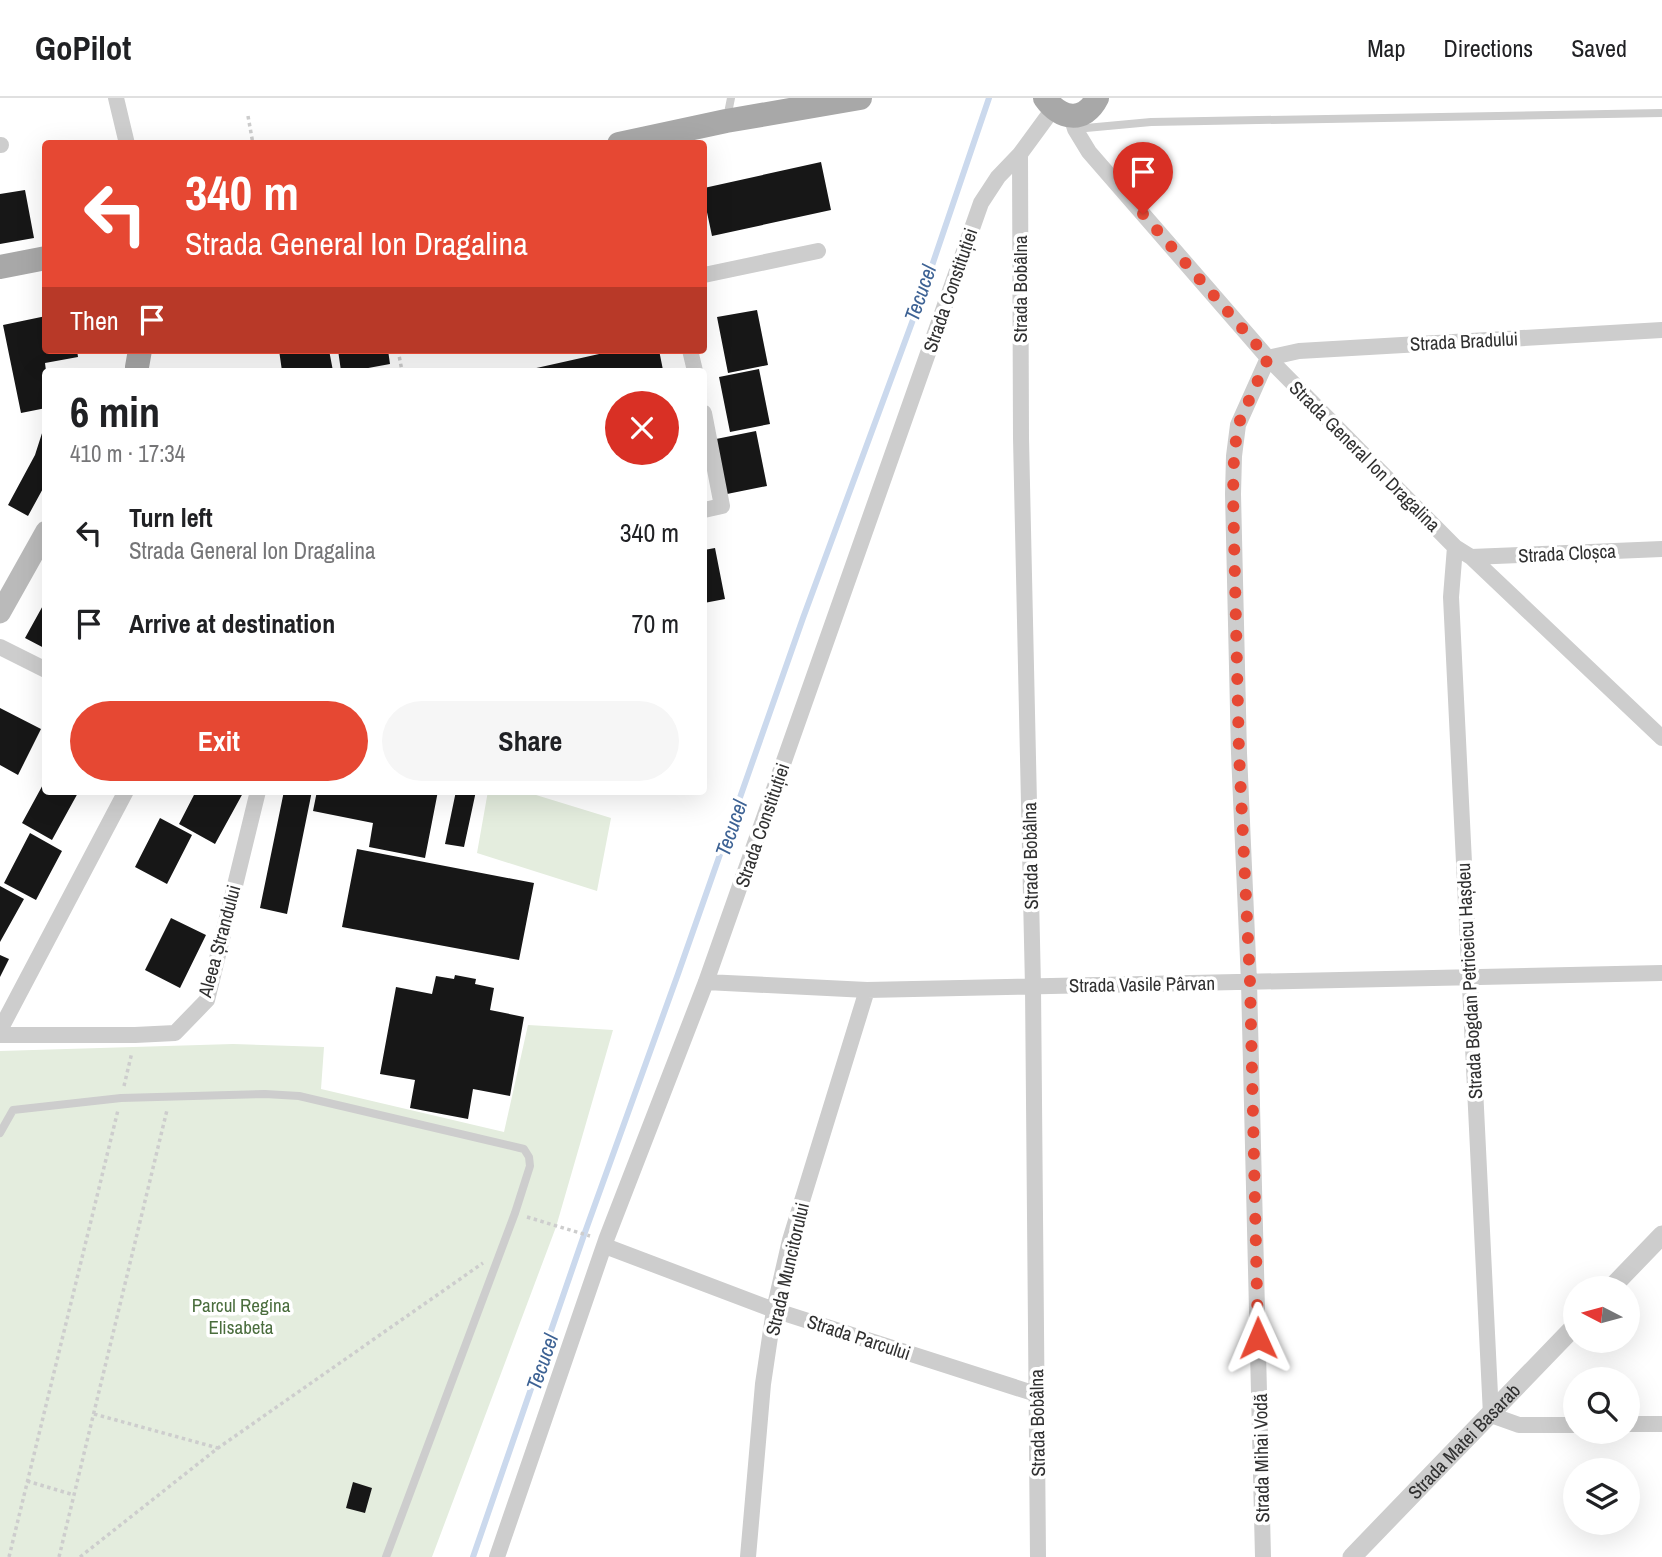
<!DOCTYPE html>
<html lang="en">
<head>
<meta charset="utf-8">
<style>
  body { margin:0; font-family:"Archivo Narrow",sans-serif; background:#f6f6f6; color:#202124; height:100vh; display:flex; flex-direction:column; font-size:26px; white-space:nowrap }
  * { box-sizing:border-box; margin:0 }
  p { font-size:23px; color:#757577 }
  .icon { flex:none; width:38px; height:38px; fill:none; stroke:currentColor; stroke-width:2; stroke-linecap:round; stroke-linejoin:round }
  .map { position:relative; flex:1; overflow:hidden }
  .panel { position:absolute; left:42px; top:270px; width:665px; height:427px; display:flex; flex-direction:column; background:#fff; border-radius:7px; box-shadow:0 7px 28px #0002 }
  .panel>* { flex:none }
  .top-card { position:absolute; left:42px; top:42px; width:665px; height:214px; border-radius:7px; box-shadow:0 7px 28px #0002; background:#e64833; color:#fff; overflow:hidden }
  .needle { width:46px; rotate:276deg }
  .buttons { position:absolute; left:1563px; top:1178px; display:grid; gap:14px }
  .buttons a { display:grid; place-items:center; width:77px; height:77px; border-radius:50%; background:#fff; box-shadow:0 7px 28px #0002; font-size:35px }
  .pin { position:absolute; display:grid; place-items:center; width:60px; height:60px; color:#fff; margin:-72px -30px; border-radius:50% 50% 50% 0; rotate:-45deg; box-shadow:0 0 7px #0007 }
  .pin .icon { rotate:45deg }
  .me { position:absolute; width:77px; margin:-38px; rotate:359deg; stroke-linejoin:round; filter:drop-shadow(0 0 5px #0008) }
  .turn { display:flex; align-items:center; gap:24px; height:147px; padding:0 28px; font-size:32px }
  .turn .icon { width:91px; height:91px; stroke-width:2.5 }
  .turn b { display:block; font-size:49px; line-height:60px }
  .then { display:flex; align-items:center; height:66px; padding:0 28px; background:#0003; gap:14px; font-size:26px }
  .round { display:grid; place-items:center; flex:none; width:74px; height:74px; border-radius:37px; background:#f6f6f6 }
  .summary { display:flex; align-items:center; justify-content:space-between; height:119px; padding:0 28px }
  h1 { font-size:42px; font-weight:700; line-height:52px }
  .cta { display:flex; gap:14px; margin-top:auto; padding:14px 28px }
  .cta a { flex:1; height:80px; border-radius:42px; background:#e64833; color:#fff; font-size:28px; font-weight:700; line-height:80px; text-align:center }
  .cta a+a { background:#f6f6f6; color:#202124 }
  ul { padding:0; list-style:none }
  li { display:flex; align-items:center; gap:21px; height:91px; padding:0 28px }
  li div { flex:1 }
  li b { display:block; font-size:26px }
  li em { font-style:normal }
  header { display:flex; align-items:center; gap:42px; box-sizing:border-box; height:98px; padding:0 35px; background:#fff; border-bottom:2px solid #e0e0e0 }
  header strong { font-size:33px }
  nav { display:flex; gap:38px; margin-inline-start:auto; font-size:24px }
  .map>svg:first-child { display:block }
  .green { fill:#e4edde }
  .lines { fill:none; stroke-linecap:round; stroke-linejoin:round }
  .stream { stroke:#cbd9ed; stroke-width:6 }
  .building { fill:#171717 }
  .path { stroke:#cdcdcd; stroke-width:3.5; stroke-dasharray:3.5 3.5; stroke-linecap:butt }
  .service { stroke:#cdcdcd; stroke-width:8 }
  .minor { stroke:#cdcdcd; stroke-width:16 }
  .tertiary { stroke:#cdcdcd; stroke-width:19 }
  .secondary { stroke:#bababa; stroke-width:21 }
  .primary { stroke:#a8a8a8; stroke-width:24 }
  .route { stroke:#e64833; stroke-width:12; stroke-dasharray:0 21.6 }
  .labels { text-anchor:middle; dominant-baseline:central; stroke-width:7; stroke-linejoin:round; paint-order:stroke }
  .street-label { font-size:19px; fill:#303030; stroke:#fff }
  .park-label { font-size:19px; fill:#4a6d3d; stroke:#fff }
  .water-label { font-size:21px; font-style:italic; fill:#3d6294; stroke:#fff }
</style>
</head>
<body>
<header>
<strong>GoPilot</strong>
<nav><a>Map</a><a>Directions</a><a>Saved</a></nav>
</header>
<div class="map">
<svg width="1662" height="1459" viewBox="0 0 1662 1459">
  <rect width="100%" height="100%" fill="#fff"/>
  <path class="green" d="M488,693H523L611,720L597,793L477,755Z
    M528,927L613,932L556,1129L432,1459H0V953L233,946L324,949L321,991L504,1034Z"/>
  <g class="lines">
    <path class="stream" d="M473,1459L584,1137L678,876L803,520L921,200L989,0"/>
  </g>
  <path class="building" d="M821,64L831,112L712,138L704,100V90Z
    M25,92L34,140L0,146V96Z
    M757,212L768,267L728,275L717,219Z
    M46,218V252H77L78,259L45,265L46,273V310L21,315L3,227Z
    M279,252H329L333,273H282Z
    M338,252H388L390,266L352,273H341Z
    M617,252H659L663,272L523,273Z
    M759,271L770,326L730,334L719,279Z
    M43,332L46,333V385L28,418L8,407L35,357Z
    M756,333L767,388L727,396L716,341Z
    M715,450L725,501L704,505V452Z
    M46,502V551L25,540Z
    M0,610L41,631L18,677L0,667Z
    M46,681V693H79L52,742L22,725Z
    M196,693H239L243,695L215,746L179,726Z
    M284,693H312L287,816L260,810Z
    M317,693H438L425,760L369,749L373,725L313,713Z
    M456,693H476L464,749L445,746Z
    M160,720L192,737L167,786L135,769Z
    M30,735L62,753L36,802L4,785Z
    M357,751L534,785L519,862L342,829Z
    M0,788L24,801L0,844Z
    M171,820L206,837L180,890L145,872Z
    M0,857L9,861L0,879Z
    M455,877L476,881L475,886L494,890L490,912L524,919L510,998L473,991L468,1021L410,1010L415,982L380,976L396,889L432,896L436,878L454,881Z
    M353,1384L372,1390L365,1415L346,1410Z"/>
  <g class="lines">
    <path class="path" d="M248,18L253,46
      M398,252L402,273
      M124,988L132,954
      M527,1119L590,1138
      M94,1316L218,1350
      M27,1383L74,1397
      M9,1459L118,1012
      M59,1459L167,1012
      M80,1459L218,1350L483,1165"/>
    <path class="service" d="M727,20L731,0
      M1075,31L1151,24L1662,15
      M0,1035L13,1012L121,1000L265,996L299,998L524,1051L529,1059L530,1068L515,1115L386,1459"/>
    <path class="minor" d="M116,0L127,46
      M1071,18L1075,31L1089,54L1268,260L1455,449L1471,459L1662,640
      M0,47H1
      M1020,56L1021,340L1033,889L1038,1459
      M704,177L818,153
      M690,252L695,273
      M704,315L722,408L704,412
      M1455,449L1451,499L1491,1317L1519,1327H1575
      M1471,459L1662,451
      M0,549L46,572
      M706,884L867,892L1662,875
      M0,932L126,693
      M0,937H135L175,935L207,902L258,693
      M605,1148L774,1212L1036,1296
      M1628,1326H1662
      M497,1459L606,1142L706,884L981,105L998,79L1020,56L1053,11
      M748,1459L763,1286L774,1212L790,1142L867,892
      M1263,1459L1249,884L1239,655L1233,396L1234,358L1238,327L1268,260L1299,253L1662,232"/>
    <g class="tertiary">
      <path d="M1611,1190L1662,1137"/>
      <path id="s1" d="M1352,1459L1575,1228"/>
    </g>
    <path class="secondary" d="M0,515L46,433"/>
    <path class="primary" d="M1045,0C1060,21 1084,26 1097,0
      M619,46L726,23L860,0
      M0,169L46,160
      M137,269L140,252"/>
  </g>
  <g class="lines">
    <path class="route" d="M1143,116L1268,260L1238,327L1234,358L1233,396L1239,655L1250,884L1258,1240"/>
  </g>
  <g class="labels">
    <g class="street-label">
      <text transform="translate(1020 191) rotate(-90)">Strada Bobâlna</text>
      <text transform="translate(950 192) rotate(-71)">Strada Constituției</text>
      <text transform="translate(1464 243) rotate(-3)">Strada Bradului</text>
      <text transform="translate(1365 358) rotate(45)">Strada General Ion Dragalina</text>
      <text transform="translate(1567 455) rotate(-3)">Strada Cloșca</text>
      <text transform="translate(762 727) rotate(-71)">Strada Constituției</text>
      <text transform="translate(1030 758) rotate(-91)">Strada Bobâlna</text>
      <text transform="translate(219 843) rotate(-75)">Aleea Ștrandului</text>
      <text transform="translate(1469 883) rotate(-93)">Strada Bogdan Petriceicu Hașdeu</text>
      <text transform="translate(1142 886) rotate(-1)">Strada Vasile Pârvan</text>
      <text transform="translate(787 1171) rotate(-77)">Strada Muncitorului</text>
      <text transform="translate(859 1239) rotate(18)">Strada Parcului</text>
      <text transform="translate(1037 1325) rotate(-91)">Strada Bobâlna</text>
      <text stroke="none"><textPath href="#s1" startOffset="161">Strada Matei Basarab</textPath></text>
      <text transform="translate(1261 1360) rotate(-91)">Strada Mihai Vodă</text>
    </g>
    <g class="park-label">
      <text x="241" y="1207">Parcul Regina<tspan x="241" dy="22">Elisabeta</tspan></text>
    </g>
    <g class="water-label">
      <text transform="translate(920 195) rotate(-71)">Tecucel</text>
      <text transform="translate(731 730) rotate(-71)">Tecucel</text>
      <text transform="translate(542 1264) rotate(-71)">Tecucel</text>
    </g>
  </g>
</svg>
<div class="buttons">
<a><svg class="needle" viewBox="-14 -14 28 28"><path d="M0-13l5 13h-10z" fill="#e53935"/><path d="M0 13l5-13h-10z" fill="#757577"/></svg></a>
<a><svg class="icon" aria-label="search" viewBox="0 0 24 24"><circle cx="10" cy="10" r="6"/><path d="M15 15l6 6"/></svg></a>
<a><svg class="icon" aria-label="layers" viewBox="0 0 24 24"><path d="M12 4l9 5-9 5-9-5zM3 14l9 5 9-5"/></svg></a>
</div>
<div class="pin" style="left:1143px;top:116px;background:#d93025"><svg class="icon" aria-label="arrive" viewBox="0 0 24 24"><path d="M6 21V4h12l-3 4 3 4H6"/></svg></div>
<svg class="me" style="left:1258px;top:1240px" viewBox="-20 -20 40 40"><path d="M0-17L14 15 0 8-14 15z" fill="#e64833" stroke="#fff" stroke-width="4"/></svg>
<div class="top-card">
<div class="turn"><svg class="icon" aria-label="left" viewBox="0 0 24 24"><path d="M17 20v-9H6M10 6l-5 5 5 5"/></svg><div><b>340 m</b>Strada General Ion Dragalina</div></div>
<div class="then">Then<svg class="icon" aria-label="arrive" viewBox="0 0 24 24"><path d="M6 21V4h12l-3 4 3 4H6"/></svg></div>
</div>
<section class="panel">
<div class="summary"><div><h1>6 min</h1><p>410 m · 17:34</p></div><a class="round" style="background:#d93025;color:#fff"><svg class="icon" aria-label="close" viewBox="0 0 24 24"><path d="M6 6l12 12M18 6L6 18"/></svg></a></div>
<ul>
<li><svg class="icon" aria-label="left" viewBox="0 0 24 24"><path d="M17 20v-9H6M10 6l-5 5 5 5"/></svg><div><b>Turn left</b><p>Strada General Ion Dragalina</p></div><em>340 m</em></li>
<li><svg class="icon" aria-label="arrive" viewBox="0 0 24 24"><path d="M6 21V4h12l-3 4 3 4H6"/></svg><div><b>Arrive at destination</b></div><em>70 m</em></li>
</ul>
<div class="cta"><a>Exit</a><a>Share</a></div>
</section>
</div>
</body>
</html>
